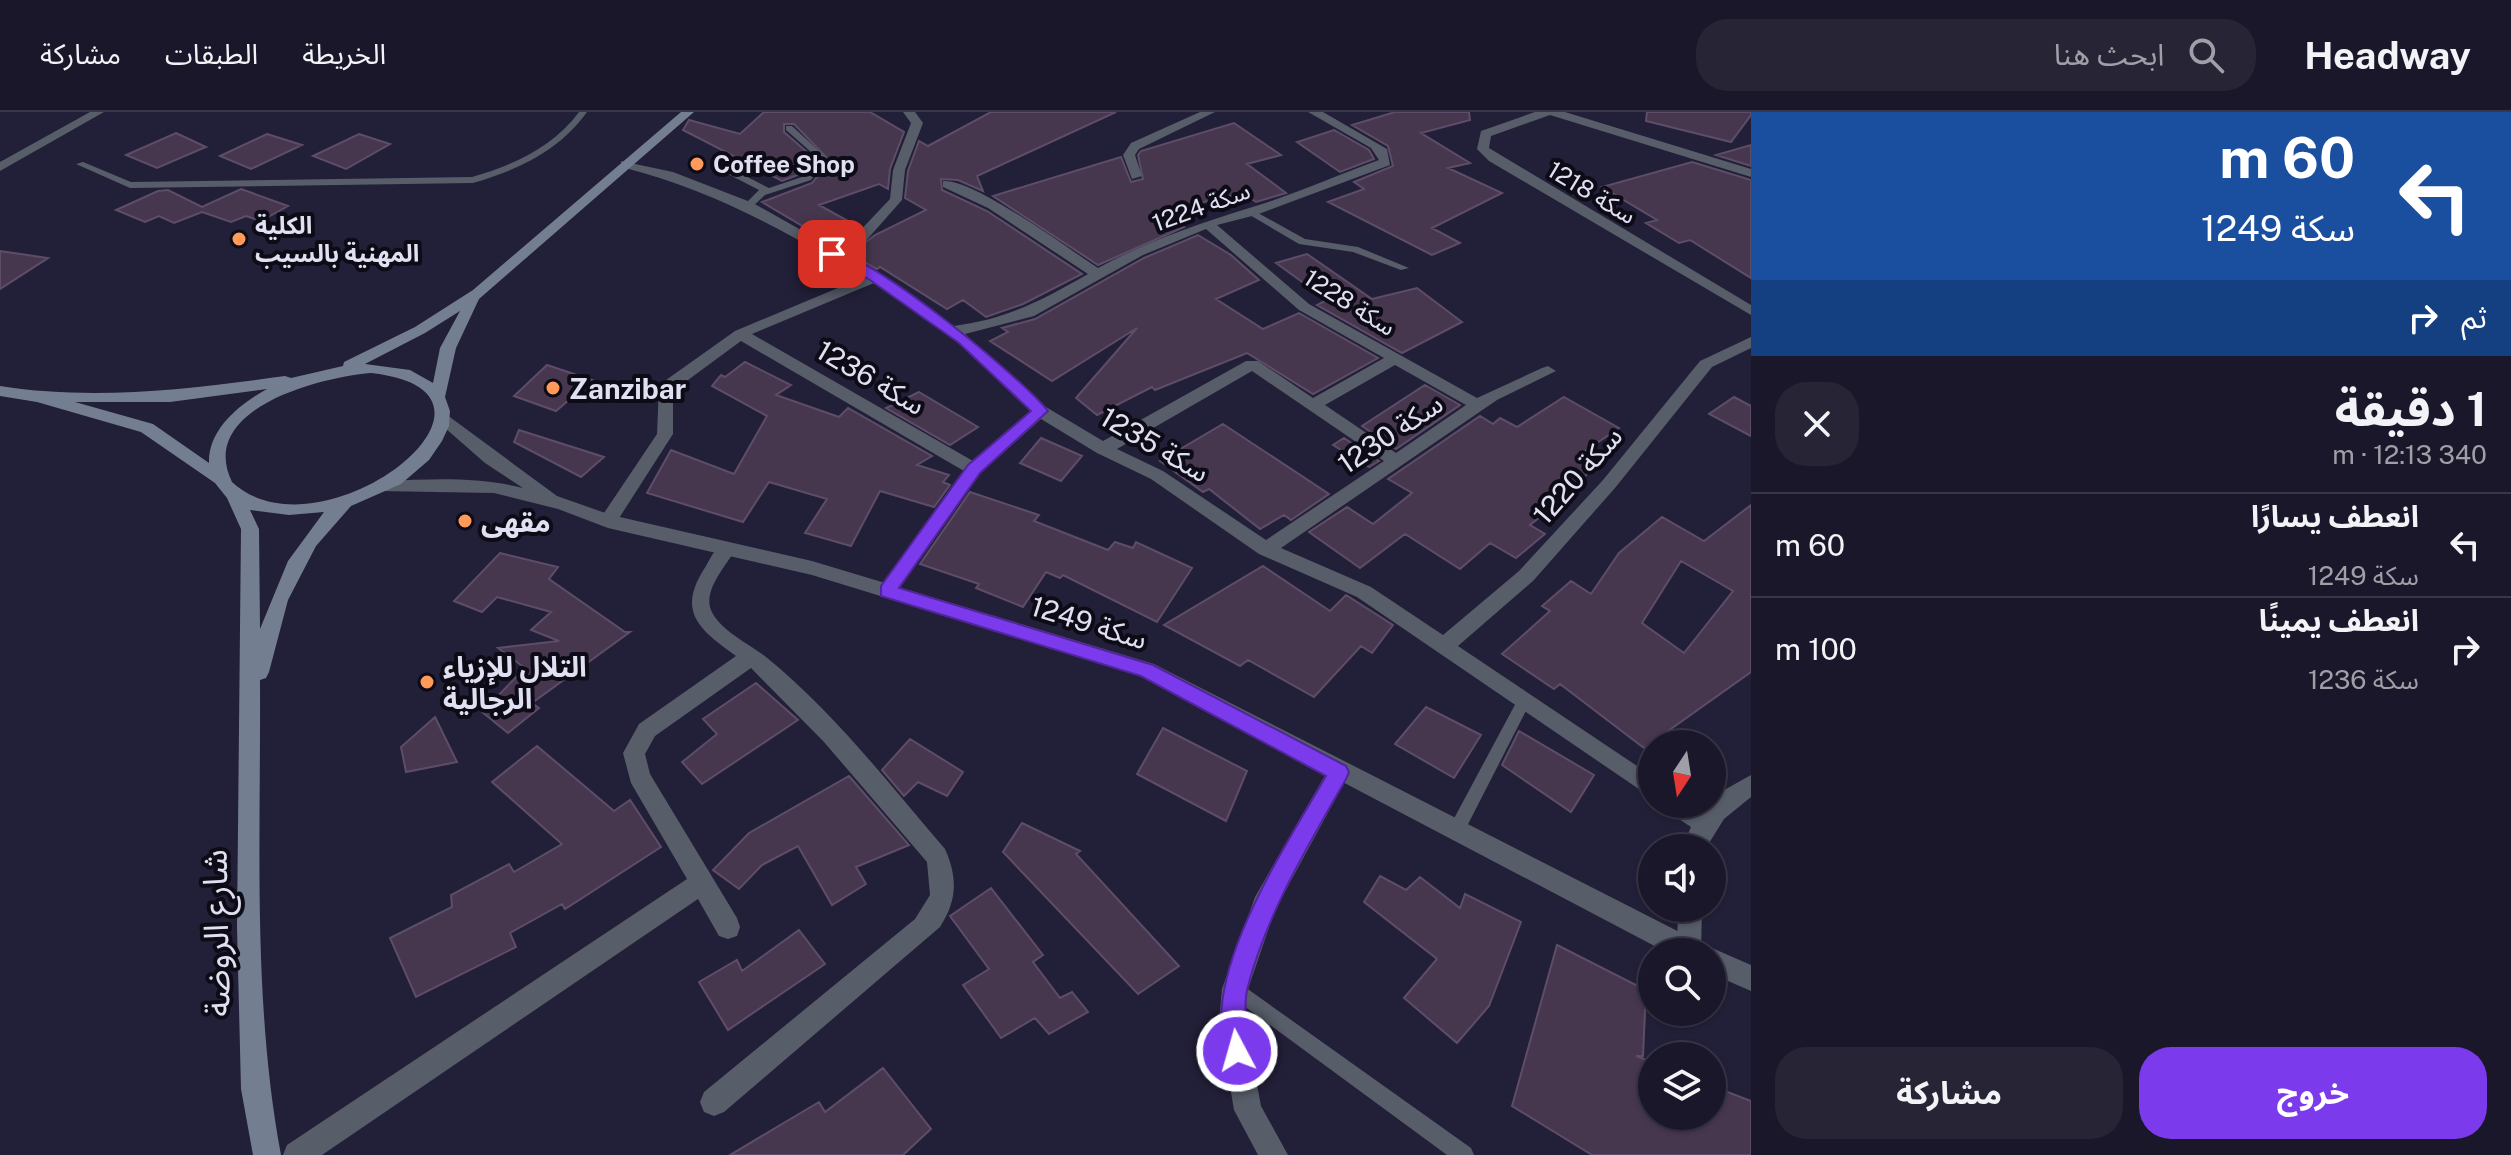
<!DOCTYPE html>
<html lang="ar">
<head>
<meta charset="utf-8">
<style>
  body { margin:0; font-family:"Public Sans","Noto Sans Arabic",sans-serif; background:#272436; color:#f1f3f6; direction:rtl; height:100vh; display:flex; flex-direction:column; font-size:30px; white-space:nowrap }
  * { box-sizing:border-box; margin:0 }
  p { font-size:26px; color:#9f9fa8 }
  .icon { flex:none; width:44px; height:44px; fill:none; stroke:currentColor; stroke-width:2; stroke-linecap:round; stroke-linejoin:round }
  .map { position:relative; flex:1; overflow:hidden; direction:ltr }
  .side { display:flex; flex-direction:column; background:#1a172a; width:760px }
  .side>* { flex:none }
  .hud { background:#1a4fa0; color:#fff; overflow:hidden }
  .needle { width:52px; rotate:192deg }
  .buttons { position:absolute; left:1638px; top:618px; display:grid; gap:16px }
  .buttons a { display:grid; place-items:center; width:88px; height:88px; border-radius:50%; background:#1a172a; box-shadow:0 2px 6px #0004,0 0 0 2px #383647; font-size:40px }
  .pin { position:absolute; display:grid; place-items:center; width:68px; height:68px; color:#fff; margin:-34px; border-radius:16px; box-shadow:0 4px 12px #0006 }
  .me { position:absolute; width:88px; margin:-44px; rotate:354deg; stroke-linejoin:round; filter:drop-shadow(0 0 6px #0008) }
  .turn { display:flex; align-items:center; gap:28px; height:168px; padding:0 24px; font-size:36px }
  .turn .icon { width:104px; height:104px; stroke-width:2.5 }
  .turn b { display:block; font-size:56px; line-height:68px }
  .then { display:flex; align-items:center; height:76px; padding:0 24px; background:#0003; gap:16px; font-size:30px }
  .round { display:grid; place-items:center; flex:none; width:84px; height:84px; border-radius:32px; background:#272436 }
  .summary { display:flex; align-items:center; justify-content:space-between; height:136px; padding:0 24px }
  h1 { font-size:48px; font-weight:700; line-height:60px }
  .cta { display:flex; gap:16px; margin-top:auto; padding:16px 24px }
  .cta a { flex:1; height:92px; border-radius:32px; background:#7c3aed; color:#fff; font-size:32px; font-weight:700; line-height:92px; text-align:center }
  .cta a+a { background:#272436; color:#f1f3f6 }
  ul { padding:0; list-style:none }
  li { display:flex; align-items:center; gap:24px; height:104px; padding:0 24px; border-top:2px solid #383647 }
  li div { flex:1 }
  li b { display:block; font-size:30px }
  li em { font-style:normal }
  header { display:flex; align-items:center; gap:48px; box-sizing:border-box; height:112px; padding:0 40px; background:#1a172a; border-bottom:2px solid #383647 }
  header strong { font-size:38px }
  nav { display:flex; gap:44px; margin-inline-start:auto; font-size:28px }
  .search { width:560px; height:72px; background:#272436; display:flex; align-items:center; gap:20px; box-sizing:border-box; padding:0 28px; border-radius:32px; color:#9f9fa8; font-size:30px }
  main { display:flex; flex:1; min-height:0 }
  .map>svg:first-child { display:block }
  .building { fill:#46374f; stroke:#5e4d68; stroke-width:2; fill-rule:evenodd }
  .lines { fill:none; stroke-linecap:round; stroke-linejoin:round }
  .service { fill:#575d69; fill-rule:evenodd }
  .minor { fill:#575d69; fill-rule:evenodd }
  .tertiary { fill:#575d69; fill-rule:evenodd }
  .secondary { fill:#747e91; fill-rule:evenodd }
  .route { fill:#7c3aed; stroke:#51269a; stroke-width:2 }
  .poi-dot { fill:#ff9a5b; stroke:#0c0b16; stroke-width:3 }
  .labels { text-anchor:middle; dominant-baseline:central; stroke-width:8; stroke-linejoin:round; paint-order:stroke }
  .far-poi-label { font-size:24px; font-weight:bold; fill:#e1e0f2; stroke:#0c0b16; text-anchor:start }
  .far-street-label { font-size:24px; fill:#e1e0f2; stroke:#0c0b16 }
  .street-label { font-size:28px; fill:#e1e0f2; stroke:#0c0b16 }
  .poi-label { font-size:28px; font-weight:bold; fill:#e1e0f2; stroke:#0c0b16; text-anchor:start }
  .near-street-label { font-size:34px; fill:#e1e0f2; stroke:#0c0b16 }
</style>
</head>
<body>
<header>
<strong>Headway</strong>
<div class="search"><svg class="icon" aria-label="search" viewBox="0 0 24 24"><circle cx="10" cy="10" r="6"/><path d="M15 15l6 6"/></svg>ابحث هنا</div>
<nav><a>الخريطة</a><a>الطبقات</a><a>مشاركة</a></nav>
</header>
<main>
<section class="side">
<div class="hud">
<div class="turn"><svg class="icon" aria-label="left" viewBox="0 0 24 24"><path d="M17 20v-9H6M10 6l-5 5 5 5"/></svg><div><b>60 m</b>سكة 1249</div></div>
<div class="then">ثم<svg class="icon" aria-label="right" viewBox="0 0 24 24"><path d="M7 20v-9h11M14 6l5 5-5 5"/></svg></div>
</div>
<div class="summary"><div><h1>1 دقيقة</h1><p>340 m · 12:13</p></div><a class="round"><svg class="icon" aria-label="close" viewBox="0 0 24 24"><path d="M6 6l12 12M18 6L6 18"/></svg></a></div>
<ul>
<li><svg class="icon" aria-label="left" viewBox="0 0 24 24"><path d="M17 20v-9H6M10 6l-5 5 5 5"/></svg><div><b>انعطف يسارًا</b><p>سكة 1249</p></div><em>60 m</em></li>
<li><svg class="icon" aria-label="right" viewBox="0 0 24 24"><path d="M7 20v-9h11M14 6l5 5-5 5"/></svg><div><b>انعطف يمينًا</b><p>سكة 1236</p></div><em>100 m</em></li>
</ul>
<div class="cta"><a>خروج</a><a>مشاركة</a></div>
</section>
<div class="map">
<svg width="1751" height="1043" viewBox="0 0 1751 1043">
  <rect width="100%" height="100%" fill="#221f38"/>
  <path class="building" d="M764,0H870L904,20L890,57L888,77L879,72L819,93L859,115L852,123L833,132L762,90L812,71L830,49L794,12H784V20L815,47L803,61L782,69L683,18L689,8L740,22Z
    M991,0H1116L977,64L983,79L958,68L941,67L942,78L987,99L1082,162L1023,192L986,205L963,188L947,197L880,155L877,157L850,142L875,123L926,98L905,86L908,59L919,29L928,34Z
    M1395,0H1469L1470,8L1421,21L1470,51L1448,56L1502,81L1432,116L1460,131L1432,143L1328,90L1364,77L1354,70L1393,54L1388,34L1352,13Z
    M1647,0H1751V3L1731,30L1646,9Z
    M1234,11L1281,43L1247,52L1286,81L1256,90L1243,81L1160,100L1184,115L1098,153L993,84L1121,45L1131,70L1143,67L1138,43L1141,39Z
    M1334,18L1369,38L1374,47L1340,60L1297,30Z
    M176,21L206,35L157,56L126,43Z
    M267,22L302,33L251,57L220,44Z
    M359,22L390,32L346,57L313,44Z
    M1751,33V54L1716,43Z
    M1692,50L1751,68V166L1690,128L1679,131L1646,111L1657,108L1602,75Z
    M241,77L288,94L261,109L246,104L231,110L202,100L174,111L159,104L145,110L116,98L158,79L168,78L202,95Z
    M1198,123L1231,143L1259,168L1216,187L1263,217L1299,201L1378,246L1313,282L1247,241L1155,278L1152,275L1097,303L1076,286L1137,216L1052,269L990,229L1008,220L1002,216L1035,207L1144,146Z
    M0,139L48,146L0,177Z
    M1307,142L1372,187L1417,176L1462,210L1402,241L1317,193L1327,188L1276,151Z
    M745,250L791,273L776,283L839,305L848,296L932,344L917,353L949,363L943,370L950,373L934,395L880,379L851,434L805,421L827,387L769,370L743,410L647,381L671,338L734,362L767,304L712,274L721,263L725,265Z
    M547,253L592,268L556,299L514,284Z
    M1425,273L1460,293L1396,337L1362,314Z
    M919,280L978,315L950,333L886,296Z
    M1564,285L1619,316L1579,343L1597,351L1567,384L1530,413L1545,422L1516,446L1490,431L1460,457L1405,422L1360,456L1309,420L1347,395L1373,412L1412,381L1388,367L1480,304L1493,312L1500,306L1517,315Z
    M1734,285L1751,294V324L1709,302Z
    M1223,312L1329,382L1291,408L1284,403L1260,417L1209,377L1203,380L1160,349Z
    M519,318L604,345L581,365L514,330Z
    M1041,326L1082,344L1061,369L1020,351Z
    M1344,326L1379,349L1369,355L1333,333Z
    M970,380L1039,403L1034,409L1108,438L1115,430L1133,436L1136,430L1192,456L1157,510L1063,463L1060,466L1046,460L1023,495L976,476L979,472L920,452Z
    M1751,393V560L1644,636L1560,572L1554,577L1502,542L1550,499L1542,494L1571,469L1591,482L1619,441L1662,405L1704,429ZM1681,449L1733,479L1684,541L1642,511Z
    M500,441L558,455L549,467L625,520H630L532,591L539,596L508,621L482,600L525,556L498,536L559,529L531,518L551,500L497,485L482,500L454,489Z
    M1263,454L1330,499L1346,483L1393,513L1372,541L1361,534L1314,585L1248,548L1240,554L1164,513Z
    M756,571L798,608L702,672L682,650L717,622L703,607Z
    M1426,595L1481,623L1454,666L1395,632Z
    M435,605L457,650L406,660L401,635Z
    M1163,616L1247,659L1226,709L1137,662Z
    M1519,619L1594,663L1571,700L1502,653Z
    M910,627L963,660L947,684L918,670L904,684L882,658Z
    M537,634L614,699L630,688L661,735L565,797L562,792L510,821L516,835L416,885L390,826L452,795L451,783L509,752L514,760L562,732L492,670Z
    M849,664L909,733L856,755L866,772L832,793L798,734L762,753L739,777L713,758L749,721Z
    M1022,711L1080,739L1076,742L1179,854L1138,882L1003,740Z
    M1380,764L1406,778L1420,765L1460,796L1465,782L1521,810L1489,894L1457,931L1404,886L1437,847L1364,790Z
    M991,776L1043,843L1033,850L1060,886L1072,880L1088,900L1049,922L1035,906L1001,926L963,873L989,857L950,804Z
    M799,818L825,852L728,918L699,870L737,848L742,859Z
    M1557,833L1646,878L1643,944H1636L1652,950V1004H1712V974L1751,989V1043H1592L1512,994Z
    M883,956L931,1017L903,1043H730L819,990L825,1000Z"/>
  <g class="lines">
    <path class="service" d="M579,0H587C559,39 518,58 473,71L130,76L76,52L83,50L131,70L472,65C514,53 553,35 579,0Z
      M786,14H792L828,47L811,68L765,83L751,96H745V92L759,78L726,61V57H732L769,76L805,64L819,47L786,18Z
      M1251,97L1305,127L1358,135L1409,156L1401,158L1353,140L1299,132L1248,102L1246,100Z
      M1523,585L1528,587L1530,591L1462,724L1456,726L1450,724L1448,719L1450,714L1518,587Z
      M1235,868L1471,1036L1474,1043H1447L1229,883L1226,877L1229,871Z"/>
    <path class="minor" d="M90,0H104L0,59V50Z
      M903,0H915L923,11L905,58L902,88L864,131L843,142L880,162L954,214C1008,207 1042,188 1088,162L988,96L943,75V69C973,66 1069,137 1098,156C1146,130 1195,113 1246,97C1291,84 1335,64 1379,48L1371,36L1308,0H1323L1387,37L1390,53L1256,103L1217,113L1309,192L1477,286L1542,256L1548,254L1556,259L1497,288L1281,436L1371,475L1443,523L1519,459L1603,368L1700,249L1751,225V236L1712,255L1615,376L1533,469L1458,534L1652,664V686L1357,485L1259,442L1151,367L1097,341L1041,307L980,361L894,484H880L877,479L880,474L964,359L741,229L673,279V322L614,414H602L599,409L602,404L657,322L659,273L735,219L864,165C781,118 714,78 621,55V49L673,60L753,91L833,136L854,125L890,87L893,58L911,11ZM1206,117L1299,198L1384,246L1313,286L1258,249H1246L1103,329L1046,295L965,222L1034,204L1143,143ZM874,171L959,231L1030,299L973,349L752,222ZM1395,253L1466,293L1396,341L1325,293ZM1252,259L1384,349L1266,428L1163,359L1117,337Z
      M1200,0H1215L1139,37L1135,43L1142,64L1132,67L1123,43L1131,31Z
      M1535,0H1565L1751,57V65L1550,3L1491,24L1489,36L1751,193V203L1489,49L1477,37L1481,19Z
      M726,431L735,438C726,454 703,478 711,498C719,518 751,533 766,545C834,600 889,672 945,737C958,766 957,789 940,815L724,1000L714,1004L704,1000L700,990L704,980L915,807L930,783L927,750L824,630L751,556L655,624L645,642L650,662L737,806L740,815L737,824L728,827L719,824L698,787L322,1043H283L287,1033L687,767L631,671L623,641L639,612L736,544C698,517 676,499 706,454C711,445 716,434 726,431Z
      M1339,650L1347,653L1350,660L1275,798L1248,877L1245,909L1261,994L1288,1043H1258L1234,998L1219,909L1222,877L1255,785L1331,653Z
      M1751,663V685L1724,707L1706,736H1682L1691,715L1667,699L1664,692H1694L1703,698L1726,677Z
      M1678,796H1702L1701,840H1677Z"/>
    <path class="tertiary" d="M443,300L557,384L611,403L812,449L1154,552L1701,831L1704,840L1712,836L1751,853V879L1712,862V840H1666L1141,564L812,463L608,416L558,397L494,381L378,379L375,375L384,369C432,367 476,364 523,376L485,351L437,309L435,305Z"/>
    <path class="secondary" d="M681,0H694L479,187L456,236L445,285L450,299L449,314L442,329L429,348L401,372L351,394L316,434L288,488L269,560L266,566L260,568C261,725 252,888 281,1043H253L241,977L237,815L241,417L227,386L215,371L141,320L37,290L0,284V274C95,289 190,277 285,264L291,266L343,254L344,250L415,215L473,178ZM460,199L440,236L433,271L410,258L365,252L425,221ZM371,261C543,280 321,453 232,370C196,296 322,265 371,261ZM267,277C240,292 208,317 209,351L153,312L75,290H170ZM250,398L289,403L324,400L288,449L260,517L259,417Z"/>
  </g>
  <path class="route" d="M828,139C864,135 1023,267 1048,299L980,361L899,476L1153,553L1346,654L1349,660L1346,667C1308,734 1268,799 1248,874C1241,898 1252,932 1245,947L1237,951L1228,947C1195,868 1287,732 1326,664L1141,564L881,484V474L968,353L1031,299L959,231L870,168L828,144Z"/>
  <g class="poi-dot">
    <circle cx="697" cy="52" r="8"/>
    <circle cx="239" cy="127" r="8"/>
    <circle cx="553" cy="276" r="8"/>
    <circle cx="465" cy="409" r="8"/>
    <circle cx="427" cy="570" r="8"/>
  </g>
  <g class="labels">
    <g class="far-poi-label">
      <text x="713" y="52">Coffee Shop</text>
      <text x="255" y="113">الكلية<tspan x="255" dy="28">المهنية بالسيب</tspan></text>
    </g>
    <g class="far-street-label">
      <text transform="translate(1592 80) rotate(31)">سكة 1218</text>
      <text transform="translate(1201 94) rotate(-20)">سكة 1224</text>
      <text transform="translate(1350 190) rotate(32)">سكة 1228</text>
    </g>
    <g class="street-label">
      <text transform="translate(871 265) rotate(30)">سكة 1236</text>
      <text transform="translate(1390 321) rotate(-34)">سكة 1230</text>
      <text transform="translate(1155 332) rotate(30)">سكة 1235</text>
      <text transform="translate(1577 363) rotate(-49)">سكة 1220</text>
      <text transform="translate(1089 510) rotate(17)">سكة 1249</text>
    </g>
    <g class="poi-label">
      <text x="569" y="276">Zanzibar</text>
      <text x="481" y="409">مقهى</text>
      <text x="443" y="554">التلال للإزياء<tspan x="443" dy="32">الرجالية</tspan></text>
    </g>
    <g class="near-street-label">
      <text transform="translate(216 821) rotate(-91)">شارع الروضة</text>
    </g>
  </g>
</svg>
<div class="buttons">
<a><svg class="needle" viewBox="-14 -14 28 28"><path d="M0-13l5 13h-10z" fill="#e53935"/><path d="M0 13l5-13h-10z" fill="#9f9fa8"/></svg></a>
<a><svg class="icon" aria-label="sound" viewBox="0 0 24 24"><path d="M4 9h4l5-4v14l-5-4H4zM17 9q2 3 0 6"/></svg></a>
<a><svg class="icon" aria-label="search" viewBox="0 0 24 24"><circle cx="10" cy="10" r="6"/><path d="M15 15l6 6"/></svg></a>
<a><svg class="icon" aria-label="layers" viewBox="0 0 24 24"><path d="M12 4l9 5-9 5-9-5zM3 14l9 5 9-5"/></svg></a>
</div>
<div class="pin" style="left:832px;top:142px;background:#d93025"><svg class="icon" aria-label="arrive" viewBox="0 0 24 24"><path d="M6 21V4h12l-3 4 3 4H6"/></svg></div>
<svg class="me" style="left:1237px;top:939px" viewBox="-20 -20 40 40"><circle r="17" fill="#7c3aed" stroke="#fff" stroke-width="3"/><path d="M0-11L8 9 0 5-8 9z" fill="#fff"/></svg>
</div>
</main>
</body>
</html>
